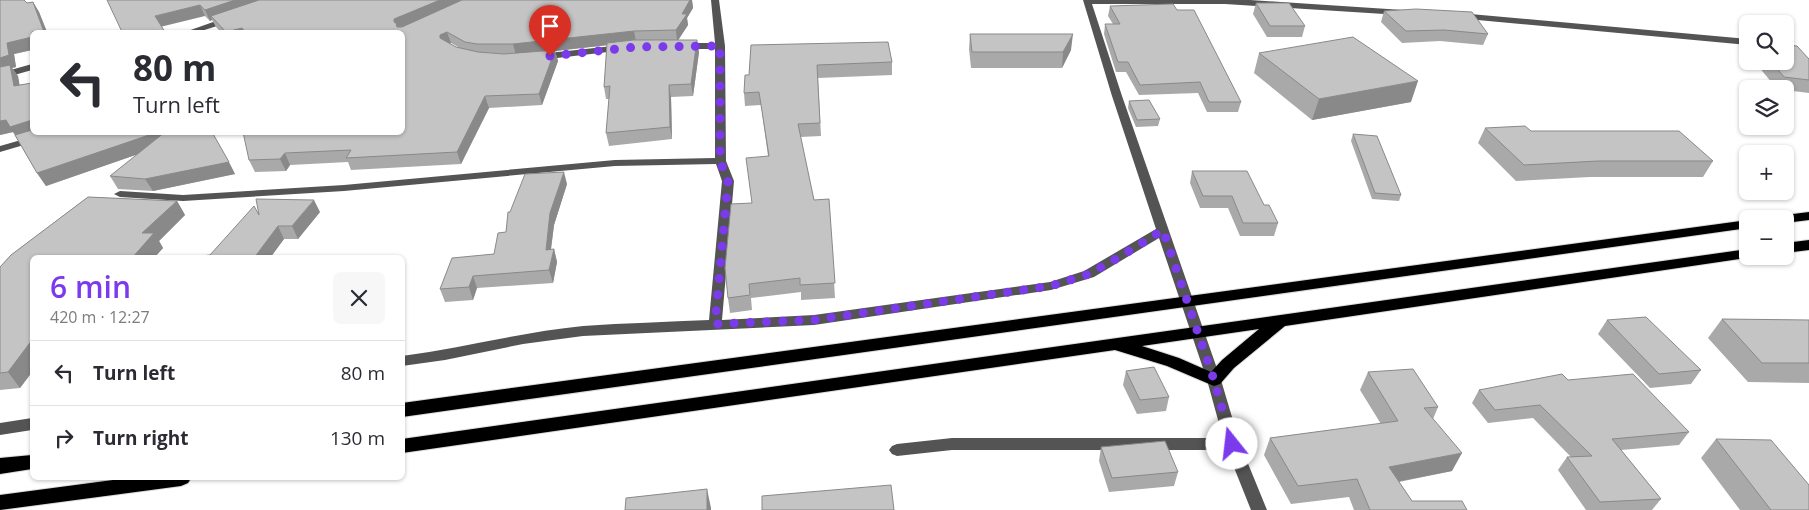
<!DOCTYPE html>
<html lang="en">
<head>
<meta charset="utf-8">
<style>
  body { margin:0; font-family:"Open Sans",sans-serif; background:#f7f7f7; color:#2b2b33; height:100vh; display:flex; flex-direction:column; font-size:19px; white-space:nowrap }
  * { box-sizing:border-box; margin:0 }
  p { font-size:16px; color:#7c7c81 }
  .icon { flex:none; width:28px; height:28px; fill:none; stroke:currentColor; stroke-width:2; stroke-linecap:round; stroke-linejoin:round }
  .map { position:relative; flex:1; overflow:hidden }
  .sheet { position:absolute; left:30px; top:255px; width:375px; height:225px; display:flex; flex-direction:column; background:#fff; border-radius:8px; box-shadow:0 1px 4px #0004 }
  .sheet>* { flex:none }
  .top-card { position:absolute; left:30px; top:30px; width:375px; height:105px; border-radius:8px; box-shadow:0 1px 4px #0004; background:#fff; color:#2b2b33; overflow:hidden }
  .controls { position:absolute; left:1739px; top:15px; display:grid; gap:10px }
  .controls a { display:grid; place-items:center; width:55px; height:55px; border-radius:8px; background:#fff; box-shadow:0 1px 4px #0004; font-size:25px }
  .pin { position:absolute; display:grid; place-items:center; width:42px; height:42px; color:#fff; margin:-51px -21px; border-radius:50% 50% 50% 0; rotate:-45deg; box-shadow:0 0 5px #0007 }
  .pin .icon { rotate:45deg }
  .me { position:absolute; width:55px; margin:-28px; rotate:344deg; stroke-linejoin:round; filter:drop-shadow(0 0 4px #0008) }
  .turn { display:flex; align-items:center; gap:18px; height:105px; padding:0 20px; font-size:22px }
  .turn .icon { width:65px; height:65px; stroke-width:2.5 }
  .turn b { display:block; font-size:35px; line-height:42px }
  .round { display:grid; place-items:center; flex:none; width:52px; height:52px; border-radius:8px; background:#f7f7f7 }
  .headline { display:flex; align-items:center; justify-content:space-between; height:85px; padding:0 20px }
  h1 { font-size:30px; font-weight:600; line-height:38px; color:#7c3aed }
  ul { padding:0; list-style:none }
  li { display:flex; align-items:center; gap:15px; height:65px; padding:0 20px; border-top:1px solid #e1e1e2 }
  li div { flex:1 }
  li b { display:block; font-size:19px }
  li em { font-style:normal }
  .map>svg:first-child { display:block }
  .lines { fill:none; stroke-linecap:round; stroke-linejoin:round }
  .highway-casing { stroke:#dbdbdb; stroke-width:2 }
  .minor { fill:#545454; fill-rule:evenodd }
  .highway { fill:#000; fill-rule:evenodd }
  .wall { fill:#a9a9a9; fill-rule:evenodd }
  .shaded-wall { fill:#898989 }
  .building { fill:#c4c4c4; stroke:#898989 }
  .route { stroke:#7c3aed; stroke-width:9; stroke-dasharray:0 16.2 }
</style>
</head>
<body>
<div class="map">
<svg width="1809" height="510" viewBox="0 0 1809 510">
  <rect width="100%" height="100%" fill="#fff"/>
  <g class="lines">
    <defs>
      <path id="highway" d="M1809,212V220L1785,223V219H1778L1785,215Z
        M1748,220V228L402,417V403Z
        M1809,240V250L1785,253V243Z
        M1748,249V256L1753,257L1285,326L1234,368L1220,384L1214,386L1167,366L1115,350L402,453V439ZM1259,329L1222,360L1211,372L1179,358L1142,346Z
        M32,455V469L0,474V458Z
        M128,478H191L188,483L181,486L0,510V495Z"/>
    </defs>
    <use href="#highway" class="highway-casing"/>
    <path class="minor" d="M711,0H719L725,46L726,161L734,181L722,320L814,315L1050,282L1084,271L1156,229L1112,96L1083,0H1250L1403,10V14L1400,15L1225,4H1092L1122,96L1221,380L1240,444L1267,510H1251L1227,450H952L897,456L892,454L889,450L892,446L897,444L952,438H1223L1207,380L1159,238L1094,277L1051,290L814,325L583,336L523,344L445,360L402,366V356C463,348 522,332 583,326C625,323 667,322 709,320L722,181L716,164L615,166L344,191L183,201L120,197L114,194L120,191L183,195L344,185L615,160L715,158V49H682L677,46L682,43H715Z
      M1459,13L1748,39V45L1456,18L1455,16Z
      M230,16L234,19L233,21L198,32H185Z
      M622,45L627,48L625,50L540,60L535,57L540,54Z
      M32,64V70L0,79V73Z
      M49,132H68L0,152V146Z
      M32,418V430L0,435V423Z"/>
    <use href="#highway" class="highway"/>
  </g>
  <path class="wall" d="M0,0H24L27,3L33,2L39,12L47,32H32V50L14,54L16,67L12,68L18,76L19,85L32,83V132H212L235,174L153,191L118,189L110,176L138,154L46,186L37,173L13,132L0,135Z
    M107,0H692L693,8L687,18L688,25L678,40L699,52L693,96L671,97L672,139L609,146L606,133L609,99H606L604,87L607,45L555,51L558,61L542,105L489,108L461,164L351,170L348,162L290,165L286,171L255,172L249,160L402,132V32H221L216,27L212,20L210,21L205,16ZM451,43L460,48L456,47L450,44Z
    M1256,3L1305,26L1302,37H1267L1253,14Z
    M1110,6L1241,102L1238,112H1207L1198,93L1139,95L1126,72H1116L1104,34L1105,24H1113L1108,16Z
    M1384,11L1488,34L1483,45L1440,41L1402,43L1381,22Z
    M970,34L1071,50L1062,68H971L969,49Z
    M751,45L892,62V75L818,78L821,136L800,137L814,200L829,199L835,298L801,300V292L751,298L752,310L730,313L728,298L752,203L768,156L761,105L745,106L744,93L749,75Z
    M1259,53L1411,102L1312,120L1254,73Z
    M1809,59V93L1785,90V89H1777L1754,61H1785Z
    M1129,101L1160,119L1158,126L1136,127L1128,108Z
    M1485,128L1531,131L1713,161L1703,177H1590L1516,181L1478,143Z
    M1353,134L1401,195L1399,201L1372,199L1351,141Z
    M1192,171L1264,205L1278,223L1274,236H1240L1228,208H1200L1190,183Z
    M567,184L554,225L551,250L554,249L557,262L553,283L477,288L473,300L445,302L440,289L494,254L506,232L510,212Z
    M88,197L177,201L185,215L159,241L163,248L154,258H32V372L20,388L0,390V267L11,255Z
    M320,212L298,239H284L270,258H199L210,255L259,215Z
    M1722,319L1809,320V383L1748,382L1708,338Z
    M1607,320L1701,370L1691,384L1650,388L1598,334Z
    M1126,371L1169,397L1166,411L1137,414L1123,385Z
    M1368,372L1438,407L1433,419L1452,471L1399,482L1412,501L1467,510H1354L1349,497L1291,504L1264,455L1270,438L1381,424L1360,390Z
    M1568,380L1689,432L1679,445L1621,450L1661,499L1652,510H1586L1558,470L1567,457H1571L1533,418L1488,423L1472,403L1479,390Z
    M1716,439L1809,510H1740L1701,458Z
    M1101,447L1178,472L1174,486L1109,492L1099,461Z"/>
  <path class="shaded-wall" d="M235,0H271L211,16L212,20L210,21L205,10Z
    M440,0H468L400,32L394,22V19Z
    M690,0H692L693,8L687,18L688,25L677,42L676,30L682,14Z
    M33,2L39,12L47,32H44Z
    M200,5L205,16L160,27L155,16Z
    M242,28L244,32H227Z
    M634,31L636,42L555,51L558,61L542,105L539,94L516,55L513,44Z
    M447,32L451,43L444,46L440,38V35Z
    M1073,34L1071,50L1062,68L1063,52Z
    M32,37V50L14,54L16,67L12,68L18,76L22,98L0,72V58L7,43Z
    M697,40L699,52L693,96L691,84Z
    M1418,81L1411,102L1312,120L1319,99Z
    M669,85L671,97L672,139L670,127Z
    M485,96L489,108L461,164L457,152Z
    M6,120H32V132L18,139L13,132L0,135V121Z
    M158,132H172L176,141L46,186L37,173Z
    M285,153L290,165L286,171L280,159Z
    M229,162L235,174L153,191L145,179Z
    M564,172L567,184L554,225L549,263L546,250L550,213Z
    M314,200L320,212L298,239L292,226Z
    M177,201L185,215L159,241L163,248L154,258H132L142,233Z
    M278,226L284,239L270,258H254Z
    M554,249L557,262L553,283L549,270Z
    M473,276L477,288L473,300L469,287Z
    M32,340V372L20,388L8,372Z
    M1462,453L1452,471L1380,485L1389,467Z
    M707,489L711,508V510H707Z"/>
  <path class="building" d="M0,0H24L27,3L33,2L44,32H32V37L7,43L9,55L0,58Z
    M107,0H235L205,10L200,5L155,16L165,32H122Z
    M259,0H440L394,19V22L396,23L397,27H402L462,0H690L682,14H687L676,30L634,31L513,44H477L465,42L447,32L440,35V38L456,47L478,52L504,54L555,50L539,94L485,96L457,152L346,158L351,150L285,153L280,159L249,160L243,132H402V32H245L242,28L226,32L211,16Z
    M1256,3H1289L1305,26H1270Z
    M1173,4L1177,10H1194L1241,102H1209L1200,82L1140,85L1128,62H1118L1105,24H1120L1110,6Z
    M1416,9L1472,12L1488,34L1444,30L1406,31L1384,11Z
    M970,34H1073L1063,52H972Z
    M1353,37L1418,81L1319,99L1259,53Z
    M633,40H697L691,84L669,85L670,127L606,133L610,86L604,87L607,43Z
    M888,42L892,62L817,65L820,123L798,124L814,200L829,199L835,283L800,285V278L749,284L750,295L728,298L725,268L731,204L752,203L746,158L769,156L759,92L744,93L745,75H749L751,45Z
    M1785,45L1797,46L1809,59V80L1784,77L1771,61H1785Z
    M10,65L14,86L32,83V120L10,127L6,120L0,121V67Z
    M1149,100L1160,119L1137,120L1129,101Z
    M1525,126L1531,131H1679L1713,161H1598L1524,165L1485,128Z
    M32,130V132H158L37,173L15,135Z
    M165,132H212L229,162L145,179L110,176Z
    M1353,134L1377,136L1401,195L1375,193Z
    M1192,171H1247L1264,205H1269L1278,223H1243L1232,196H1203Z
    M564,172L550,213L546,250L554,249L549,270L473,276L469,287L440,289L452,258L494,254L498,233L506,232L508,212H510L525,174Z
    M88,197L177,201L142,233H154L132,258H32V340L8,372L0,373V267L11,255Z
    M256,199L314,200L292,226H278L254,258H199L200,256L210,255L254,206L259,215Z
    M1646,317L1701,370L1659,374L1607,320Z
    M1722,319L1809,320V363H1762Z
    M1154,367L1169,397L1140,400L1126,371Z
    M1413,369L1438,407L1424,408L1462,453L1389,467L1412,501H1462L1467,510H1370L1357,479L1298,486L1270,438L1398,421L1368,372Z
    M1562,374L1568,380L1633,374L1689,432L1612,439L1661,499L1600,502L1567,457L1592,456L1540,405L1495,410L1479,390Z
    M1716,439L1771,440L1809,485V510H1771Z
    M1165,441L1178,472L1112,478L1101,447Z
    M891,485L894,510H762V496Z
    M707,489V510H625L626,498Z"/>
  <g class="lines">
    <path class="route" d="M550,56L636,47L720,46V161L728,181L715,324L814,320L1051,286L1089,274L1121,256L1163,230L1214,380L1232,444"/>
  </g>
</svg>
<div class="controls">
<a><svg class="icon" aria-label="search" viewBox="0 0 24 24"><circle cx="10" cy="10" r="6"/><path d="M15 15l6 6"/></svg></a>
<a><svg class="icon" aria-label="layers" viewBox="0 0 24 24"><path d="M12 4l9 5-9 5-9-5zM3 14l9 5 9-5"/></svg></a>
<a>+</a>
<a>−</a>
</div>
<div class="pin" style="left:550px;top:56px;background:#d93025"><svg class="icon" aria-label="arrive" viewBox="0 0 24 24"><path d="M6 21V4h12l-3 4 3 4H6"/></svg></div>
<svg class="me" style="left:1232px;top:444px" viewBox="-20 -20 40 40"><circle r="19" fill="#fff"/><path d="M0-13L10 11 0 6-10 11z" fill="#7c3aed"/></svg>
<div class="top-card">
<div class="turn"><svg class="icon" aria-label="left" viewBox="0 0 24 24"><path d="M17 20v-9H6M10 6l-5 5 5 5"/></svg><div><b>80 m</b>Turn left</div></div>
</div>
<section class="sheet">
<div class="headline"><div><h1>6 min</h1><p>420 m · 12:27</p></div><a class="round"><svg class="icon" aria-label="close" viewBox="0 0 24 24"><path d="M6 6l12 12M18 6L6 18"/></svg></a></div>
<ul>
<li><svg class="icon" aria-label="left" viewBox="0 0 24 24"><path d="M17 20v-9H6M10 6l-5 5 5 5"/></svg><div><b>Turn left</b></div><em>80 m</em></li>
<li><svg class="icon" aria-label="right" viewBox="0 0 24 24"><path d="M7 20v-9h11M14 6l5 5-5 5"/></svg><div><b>Turn right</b></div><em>130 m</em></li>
</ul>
</section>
</div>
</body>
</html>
